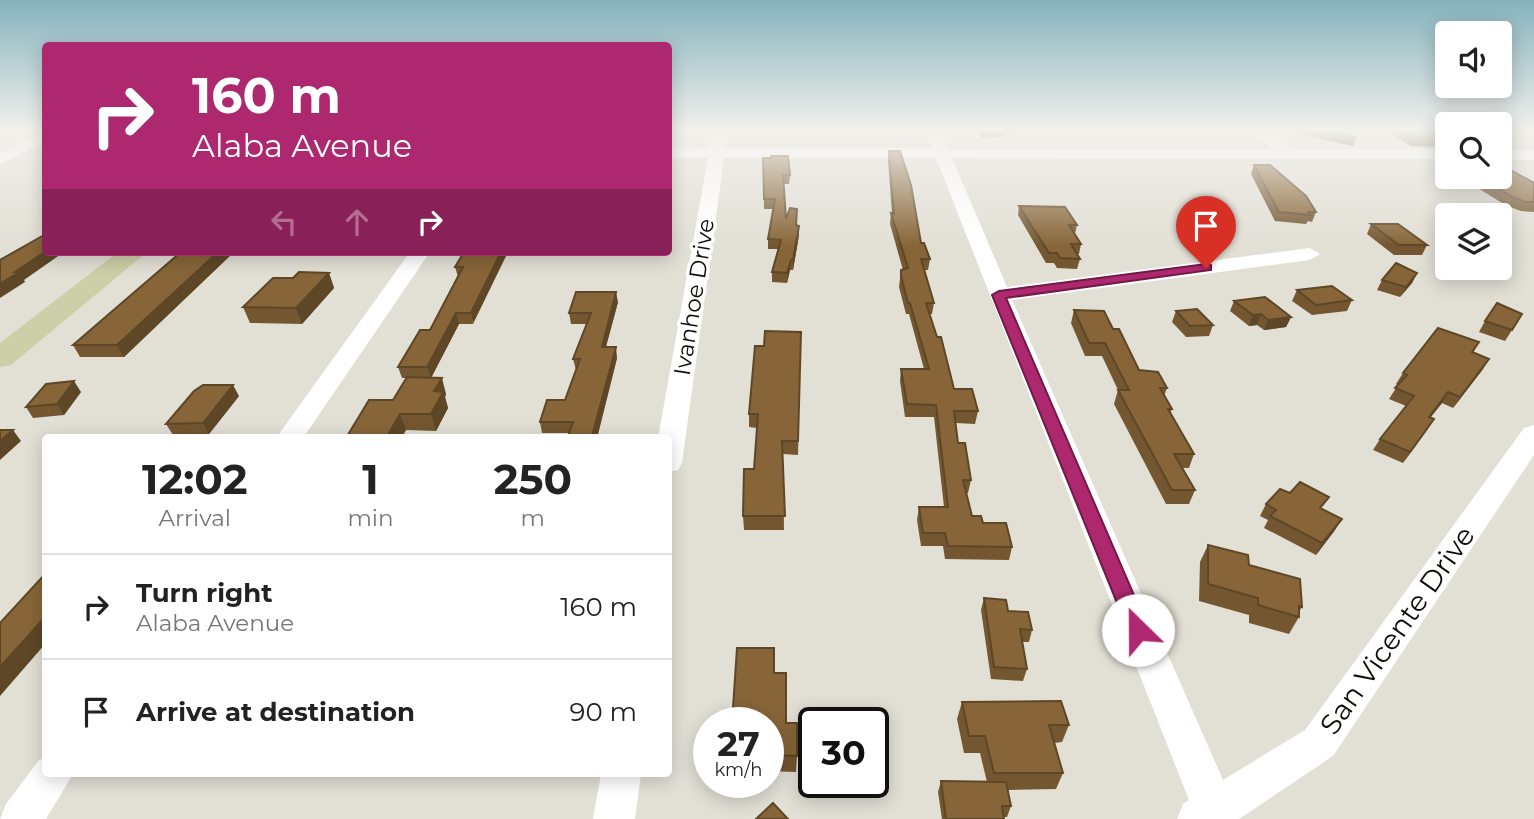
<!DOCTYPE html>
<html lang="en">
<head>
<meta charset="utf-8">
<style>
  body { margin:0; font-family:Montserrat,sans-serif; background:#f2f2f2; color:#222; height:100vh; display:flex; flex-direction:column; font-size:26px; white-space:nowrap }
  * { box-sizing:border-box; margin:0 }
  p { font-size:23px; color:#767676 }
  .icon { flex:none; width:38px; height:38px; fill:none; stroke:currentColor; stroke-width:2; stroke-linecap:round; stroke-linejoin:round }
  .map { position:relative; flex:1; overflow:hidden }
  .sheet { position:absolute; left:42px; top:434px; width:630px; height:343px; display:flex; flex-direction:column; background:#fff; border-radius:7px; box-shadow:0 4px 18px #0003 }
  .sheet>* { flex:none }
  .hud { position:absolute; left:42px; top:42px; width:630px; height:214px; border-radius:7px; box-shadow:0 4px 18px #0003; background:#ad286f; color:#fff; overflow:hidden }
  .controls { position:absolute; left:1435px; top:21px; display:grid; gap:14px }
  .controls a { display:grid; place-items:center; width:77px; height:77px; border-radius:7px; background:#fff; box-shadow:0 4px 18px #0003; font-size:35px }
  .speed { position:absolute; left:693px; top:707px; display:flex; gap:14px; font-size:35px; font-weight:700; text-align:center }
  .speed>* { display:grid; place-content:center; width:91px; height:91px; border-radius:50%; background:#fff; box-shadow:0 4px 18px #0003; line-height:1 }
  .speed small { font-size:18px; font-weight:400 }
  .speed .limit { border:4px solid #111; border-radius:10px; background:#fff; color:#111 }
  .pin { position:absolute; display:grid; place-items:center; width:60px; height:60px; color:#fff; margin:-72px -30px; border-radius:50% 50% 50% 0; rotate:-45deg; box-shadow:0 0 7px #0007 }
  .pin .icon { rotate:45deg }
  .me { position:absolute; width:77px; margin:-38px; rotate:337deg; stroke-linejoin:round; filter:drop-shadow(0 0 5px #0008) }
  .turn { display:flex; align-items:center; gap:24px; height:147px; padding:0 35px; font-size:32px }
  .turn .icon { width:91px; height:91px; stroke-width:2.5 }
  .turn b { display:block; font-size:49px; line-height:60px }
  .lanes { display:flex; align-items:center; height:66px; padding:0 35px; background:#0003; justify-content:center; gap:35px; direction:ltr }
  .lanes .off { opacity:.35 }
  .eta { display:flex; justify-content:space-evenly; align-items:center; height:119px; text-align:center }
  .eta b { font-size:42px; font-weight:700; line-height:49px }
  ul { padding:0; list-style:none }
  li { display:flex; align-items:center; gap:21px; height:105px; padding:0 35px; border-top:2px solid #e0e0e0 }
  li div { flex:1 }
  li b { display:block; font-size:26px }
  li em { font-style:normal }
  .map>svg:first-child { display:block }
  .lines { fill:none; stroke-linecap:round; stroke-linejoin:round }
  .minor { fill:#fff; fill-rule:evenodd }
  .major { fill:#ccd0a7; fill-rule:evenodd }
  .wall { fill:#745730 }
  .shaded-wall { fill:#5e4727 }
  .building { fill:#876538; stroke:#5e4727; stroke-width:2 }
  .route { fill:#ad286f; stroke:#701a48; stroke-width:2 }
  .labels { text-anchor:middle; dominant-baseline:central; stroke-width:7; stroke-linejoin:round; paint-order:stroke }
  .street-label { font-size:23px; fill:#0e0d09; stroke:#fff }
  .near-street-label { font-size:28px; fill:#0e0d09; stroke:#fff }
</style>
</head>
<body>
<div class="map">
<svg width="1534" height="819" viewBox="0 0 1534 819">
  <rect width="100%" height="100%" fill="#e2dfd5"/>
  <g class="lines">
    <path class="minor" d="M46,131V141L0,164V153Z
      M712,131H728L725,148H932L925,131H941L948,149H1272L1251,131H1269L1292,149H1447V159L952,158L1007,287L1310,248L1320,254L1310,260L1012,300L1223,780L1305,730L1524,428L1534,425V455L1333,756L1239,819H1177L1183,804L1189,800L936,158H724L682,463L678,470L668,472V438H658L708,158H668V148H709Z
      M1500,150H1534V160H1500Z
      M410,252H430L303,438H276Z
      M46,758V774H73L46,819H0L6,804L39,760Z
      M601,774H641L635,819H593Z"/>
    <path class="major" d="M118,252H147L11,365L0,367V343Z"/>
  </g>
  <path class="wall" d="M978,131H1017V133L1005,134L1004,137L981,138Z
    M1295,131H1346L1356,138L1353,146L1295,133Z
    M1386,131H1444L1447,133V147L1411,146Z
    M889,151L921,243L930,259L928,270H924L934,303L932,314H930L954,389L978,411L975,424L956,423L958,443L971,480L968,493H966L972,516L983,523L1012,547L1009,560L945,559L943,546H921L917,520L919,507H944L934,417H905L900,381L901,369H924L909,314H906L899,287L901,270H903L890,224L891,213H892L888,161Z
    M1440,153H1447V169L1435,162Z
    M763,158L790,175L789,184H784L786,219L799,226V235L793,270H790L787,283L772,282V272L778,249H768V239L773,209H764Z
    M1254,165L1316,212L1312,222L1308,221L1306,224L1275,221L1251,174Z
    M1460,177H1500L1534,183V212L1521,211L1507,206Z
    M1019,206L1077,225L1075,234L1081,244L1079,254H1077L1080,259L1077,269L1057,268L1054,263H1046L1018,215Z
    M1371,224L1427,245L1422,255H1394L1367,234Z
    M177,252H234L124,357H80L73,345L178,254Z
    M464,252L473,324H459L431,378L446,394L445,397L448,408L436,431L406,430L401,438H346L393,400L407,378H402L398,367L430,330L458,277L455,267Z
    M329,273L334,288L302,324L250,323L243,307L293,278Z
    M1417,273L1412,283L1400,297L1377,290L1382,280Z
    M1297,290L1352,300L1347,311L1312,315L1292,301Z
    M1234,301L1291,317L1286,327L1264,330L1257,325L1249,326L1230,311Z
    M618,302L606,347L617,358L597,438H569V433H542L540,422L565,400L576,370L573,359L587,324H571L569,313Z
    M1074,310L1113,329L1139,370L1167,388L1164,396L1172,409L1170,413L1194,454L1189,468H1182L1195,490L1189,504H1166L1114,404L1118,390L1102,356H1085L1071,323Z
    M1176,311L1213,325L1209,336L1186,337L1172,322Z
    M1485,321L1512,330L1505,341L1479,332Z
    M801,332L798,455L783,454L784,530H744L743,516L754,469L757,428L749,427V414L764,346Z
    M1479,342L1473,353L1483,369L1453,408L1442,403L1430,418L1427,430L1403,463L1373,450L1380,439L1406,406L1389,399L1398,385L1396,384L1403,373Z
    M81,392L64,415L33,418L26,407Z
    M239,396L209,434L173,435L166,424Z
    M1266,504L1322,509L1335,530L1316,555L1264,528L1268,520L1260,516Z
    M1208,545L1249,565L1302,607L1299,612V617L1289,634L1249,623V615L1199,601L1200,562Z
    M984,598L1008,611L1032,630L1029,642H1022L1027,669L1023,681L991,679L981,610Z
    M774,673L786,723L797,756L796,772L768,771V723Z
    M962,702L1069,725L1062,742L1054,743L1063,773L1056,789L1008,790L1011,806L1007,817H1004V819H942L938,792L941,781L987,782L980,753H964L957,719Z"/>
  <path class="shaded-wall" d="M1005,131H1017V133L1005,134Z
    M799,226V235L793,270V260Z
    M46,251V252H64L24,280L25,282L0,298V284L15,272Z
    M218,252H234L124,357L117,345Z
    M501,252H508L473,324L471,313Z
    M791,260L790,270L787,283V273Z
    M329,273L334,288L302,324L296,308Z
    M1417,273L1412,283L1400,297L1406,287Z
    M616,292L618,302L603,357L602,347Z
    M456,313L459,324L431,378L427,367Z
    M1261,314L1257,325L1249,326L1253,315Z
    M1291,317L1286,327L1264,330L1268,320Z
    M616,347L617,358L597,438H592Z
    M1489,359L1483,369L1453,408L1460,397Z
    M442,378L446,394L445,397L448,408L436,431L431,414L434,391Z
    M74,381L81,392L64,415L57,404Z
    M233,385L239,396L209,434L203,423Z
    M1448,392L1442,403L1422,428L1429,417Z
    M400,414L406,430L401,438H386Z
    M1434,419L1427,430L1403,463L1410,452Z
    M13,430L21,441L0,460V441Z
    M1342,519L1335,530L1316,555L1322,543Z
    M46,616V643L0,696V667Z"/>
  <path class="building" d="M1326,131H1346L1356,138Z
    M1403,131H1444L1447,133V139L1415,138Z
    M889,151H900L911,185L921,243H924L930,259H921L934,303H926L937,337H941L954,389H972L978,411H954L958,443H965L971,480H963L972,516H981L983,523H1006L1012,547L948,546L945,533H923L919,507H948L936,405L907,404L901,369H929L910,303H908L901,276V270L908,268L891,213L894,214Z
    M1440,153H1447V158Z
    M771,156H788L790,175H783L786,219L790,208L797,209L796,225L799,226L793,260H791L787,273L772,272L781,240L768,239L775,199H764L763,158H771Z
    M1500,164L1534,183V202H1526L1512,197L1479,177H1500Z
    M1254,165H1270L1306,196L1316,212H1308L1310,215L1279,212Z
    M1019,206L1065,207L1077,225H1069L1081,244H1071L1080,259L1060,258L1057,253H1049Z
    M1371,224H1398L1427,245H1399Z
    M46,234V251L15,272H19L0,284V260Z
    M181,252H218L117,345H73Z
    M464,252H501L471,313H456L427,367H398L420,330H430L463,267H455Z
    M1396,263L1417,273L1406,287L1382,280Z
    M299,272L329,273L296,308L243,307L273,278H293Z
    M1332,286L1352,300L1316,305L1297,290Z
    M576,292H616L602,347H616L592,436H568L573,422H540L547,400H565L580,359H573L591,313H569Z
    M1265,297L1291,317L1268,320L1261,314L1253,315L1234,301Z
    M1497,303L1522,314L1512,330L1485,321Z
    M1197,309L1213,325L1190,326L1176,311Z
    M1074,310L1104,311L1113,329H1119L1139,370L1158,372L1167,388H1160L1172,409H1168L1194,454H1174L1195,490H1172L1118,390H1129L1105,343H1089Z
    M1438,328L1479,342L1472,352L1489,359L1460,397L1448,392L1429,417L1434,419L1410,452L1380,439L1414,396L1395,388L1407,375L1403,373Z
    M765,331L801,332L798,441H782L785,516H743L744,469H754L758,414H749L755,346H764Z
    M407,377L442,378L434,391L443,392L431,414H400L386,438H346L369,400H393Z
    M74,381L57,404L26,407L46,384Z
    M203,385H233L203,423L166,424L194,391Z
    M0,430H13L0,441Z
    M1300,482L1329,497L1320,508L1342,519L1322,543L1270,516L1276,510L1266,504L1280,489L1290,493Z
    M1208,545L1248,555L1249,565L1300,579L1302,607L1299,606V617L1258,605V598L1208,584Z
    M46,573V616L0,667V623Z
    M984,598L1006,600L1008,611L1028,612L1032,630L1020,629L1027,669L994,667Z
    M737,648H774V673H786V723H797V756L768,755V723H732Z
    M1061,701L1069,725H1049L1063,773H994L985,736H969L962,702Z
    M941,781L1006,782L1011,806H1002L1004,819H946Z
    M773,803L788,819H756Z"/>
  <linearGradient id="sky" x2="0" y2="1"><stop stop-color="#85b2bd"/><stop offset="0.53" stop-color="#f2f1ec"/><stop offset="1" stop-color="#f2f1ec" stop-opacity="0"/></linearGradient>
  <rect width="1534" height="246" fill="url(#sky)"/>
  <path class="route" d="M1206,264L1211,265V270L1006,298L1149,630L1146,636L1138,638L1131,636L1128,630L992,295L999,291Z"/>
  <g class="labels">
    <g class="street-label">
      <text transform="translate(694 297) rotate(-81)">Ivanhoe Drive</text>
    </g>
    <g class="near-street-label">
      <text transform="translate(1397 630) rotate(-55)">San Vicente Drive</text>
    </g>
  </g>
</svg>
<div class="controls">
<a><svg class="icon" aria-label="sound" viewBox="0 0 24 24"><path d="M4 9h4l5-4v14l-5-4H4zM17 9q2 3 0 6"/></svg></a>
<a><svg class="icon" aria-label="search" viewBox="0 0 24 24"><circle cx="10" cy="10" r="6"/><path d="M15 15l6 6"/></svg></a>
<a><svg class="icon" aria-label="layers" viewBox="0 0 24 24"><path d="M12 4l9 5-9 5-9-5zM3 14l9 5 9-5"/></svg></a>
</div>
<div class="speed"><div>27<small>km/h</small></div><div class="limit">30</div></div>
<div class="pin" style="left:1206px;top:268px;background:#d93025"><svg class="icon" aria-label="arrive" viewBox="0 0 24 24"><path d="M6 21V4h12l-3 4 3 4H6"/></svg></div>
<svg class="me" style="left:1138px;top:630px" viewBox="-20 -20 40 40"><circle r="19" fill="#fff"/><path d="M0-13L10 11 0 6-10 11z" fill="#ad286f"/></svg>
<div class="hud">
<div class="turn"><svg class="icon" aria-label="right" viewBox="0 0 24 24"><path d="M7 20v-9h11M14 6l5 5-5 5"/></svg><div><b>160 m</b>Alaba Avenue</div></div>
<div class="lanes"><svg class="icon off" aria-label="left" viewBox="0 0 24 24"><path d="M17 20v-9H6M10 6l-5 5 5 5"/></svg><svg class="icon off" aria-label="ahead" viewBox="0 0 24 24"><path d="M12 20V5M6 11l6-6 6 6"/></svg><svg class="icon" aria-label="right" viewBox="0 0 24 24"><path d="M7 20v-9h11M14 6l5 5-5 5"/></svg></div>
</div>
<section class="sheet">
<div class="eta">
<div><b>12:02</b><p>Arrival</p></div>
<div><b>1</b><p>min</p></div>
<div><b>250</b><p>m</p></div>
</div>
<ul>
<li><svg class="icon" aria-label="right" viewBox="0 0 24 24"><path d="M7 20v-9h11M14 6l5 5-5 5"/></svg><div><b>Turn right</b><p>Alaba Avenue</p></div><em>160 m</em></li>
<li><svg class="icon" aria-label="arrive" viewBox="0 0 24 24"><path d="M6 21V4h12l-3 4 3 4H6"/></svg><div><b>Arrive at destination</b></div><em>90 m</em></li>
</ul>
</section>
</div>
</body>
</html>
